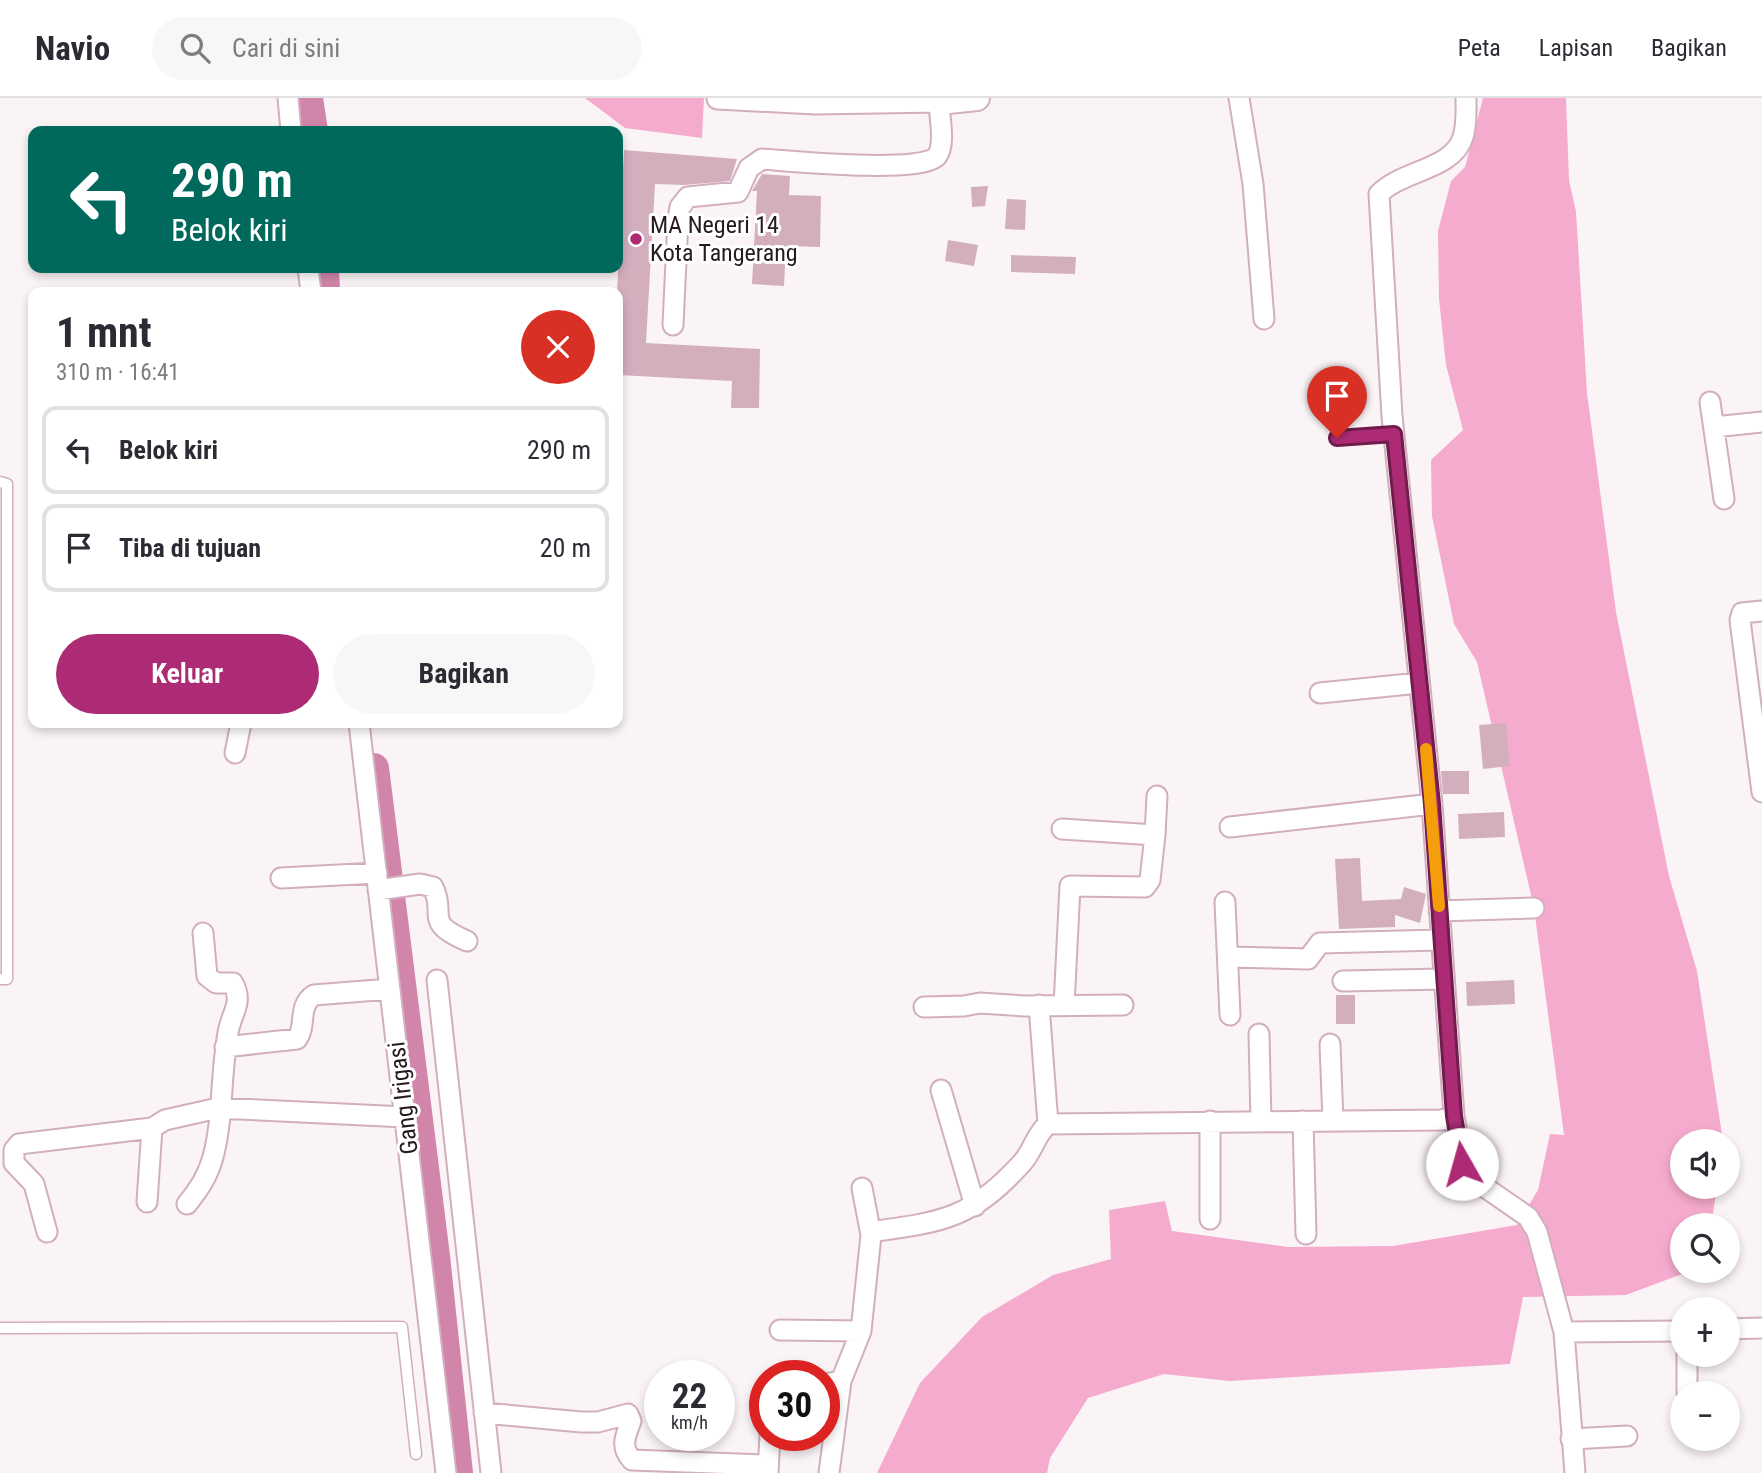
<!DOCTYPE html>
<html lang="id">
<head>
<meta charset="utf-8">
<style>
  body { margin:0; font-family:"Roboto Condensed",sans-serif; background:#f7f7f7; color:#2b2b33; height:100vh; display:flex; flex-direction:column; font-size:26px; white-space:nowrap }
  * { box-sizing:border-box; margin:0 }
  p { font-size:23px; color:#7c7c81 }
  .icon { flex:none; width:38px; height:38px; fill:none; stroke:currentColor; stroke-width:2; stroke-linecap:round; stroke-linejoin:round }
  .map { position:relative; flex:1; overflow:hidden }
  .sheet { position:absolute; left:28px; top:189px; width:595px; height:441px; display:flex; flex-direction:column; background:#fff; border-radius:14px; box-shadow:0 4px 10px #0003 }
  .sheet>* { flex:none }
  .top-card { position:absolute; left:28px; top:28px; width:595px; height:147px; border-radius:14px; box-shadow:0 4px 10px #0003; background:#00695c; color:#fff; overflow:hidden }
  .fabs { position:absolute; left:1670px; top:1031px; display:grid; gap:14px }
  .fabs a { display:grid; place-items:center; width:70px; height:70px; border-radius:50%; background:#fff; box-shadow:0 4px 10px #0003; font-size:35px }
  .speed { position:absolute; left:644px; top:1262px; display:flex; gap:14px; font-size:35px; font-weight:700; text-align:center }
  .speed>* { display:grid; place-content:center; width:91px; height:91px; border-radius:50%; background:#fff; box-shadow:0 4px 10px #0003; line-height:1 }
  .speed small { font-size:18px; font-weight:400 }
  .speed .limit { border:10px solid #d22; background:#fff; color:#111 }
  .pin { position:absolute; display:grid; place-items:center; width:60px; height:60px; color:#fff; margin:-72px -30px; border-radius:50% 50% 50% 0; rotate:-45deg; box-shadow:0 0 7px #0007 }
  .pin .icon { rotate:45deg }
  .me { position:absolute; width:77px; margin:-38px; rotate:353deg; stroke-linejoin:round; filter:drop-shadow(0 0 5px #0008) }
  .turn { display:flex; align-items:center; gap:24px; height:147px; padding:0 28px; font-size:32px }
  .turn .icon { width:91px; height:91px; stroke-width:2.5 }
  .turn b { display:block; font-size:49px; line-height:60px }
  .round { display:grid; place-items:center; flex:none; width:74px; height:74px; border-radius:37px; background:#f7f7f7 }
  .summary { display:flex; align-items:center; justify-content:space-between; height:119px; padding:0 28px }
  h1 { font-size:42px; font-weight:700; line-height:52px }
  .action { display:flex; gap:14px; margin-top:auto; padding:14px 28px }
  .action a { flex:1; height:80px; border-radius:42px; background:#ad2b75; color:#fff; font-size:28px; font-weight:700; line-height:80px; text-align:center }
  .action a+a { background:#f7f7f7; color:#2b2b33 }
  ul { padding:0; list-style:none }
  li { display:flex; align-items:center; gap:21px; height:88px; margin:0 14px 10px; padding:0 14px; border:4px solid #e1e1e2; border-radius:14px }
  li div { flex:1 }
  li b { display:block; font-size:26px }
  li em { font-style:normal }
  header { display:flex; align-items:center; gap:42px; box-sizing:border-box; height:98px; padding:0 35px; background:#fff; border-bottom:2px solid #e1e1e2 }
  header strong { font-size:33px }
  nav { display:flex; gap:38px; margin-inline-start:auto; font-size:24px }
  .search { width:490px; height:63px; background:#f7f7f7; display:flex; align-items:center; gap:18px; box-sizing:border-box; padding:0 24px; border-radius:38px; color:#7c7c81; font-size:26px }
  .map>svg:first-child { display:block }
  .green { fill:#f5abcd }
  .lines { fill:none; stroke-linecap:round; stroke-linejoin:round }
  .river { stroke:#d285aa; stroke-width:30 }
  .building { fill:#d3afbe }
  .service-casing { stroke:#d2aebe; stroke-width:13 }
  .minor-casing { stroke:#d2aebe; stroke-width:23 }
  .tertiary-casing { stroke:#d2aebe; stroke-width:28 }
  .service { stroke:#fff; stroke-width:10 }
  .minor { stroke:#fff; stroke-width:19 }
  .tertiary { stroke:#fff; stroke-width:24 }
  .route-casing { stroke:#701c4c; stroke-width:18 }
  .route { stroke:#ad2b75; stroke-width:12 }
  .slow { stroke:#f59e0b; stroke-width:12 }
  .poi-dot { fill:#ad2b75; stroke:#fff; stroke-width:2.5 }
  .labels { text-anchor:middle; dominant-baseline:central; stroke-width:6; stroke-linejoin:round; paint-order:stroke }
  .poi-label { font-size:24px; fill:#26191f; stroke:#fff; text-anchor:start }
  .street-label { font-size:24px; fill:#26191f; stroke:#fff }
</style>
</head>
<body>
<header>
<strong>Navio</strong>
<div class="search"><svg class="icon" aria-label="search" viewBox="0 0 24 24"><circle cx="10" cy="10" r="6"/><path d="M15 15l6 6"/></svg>Cari di sini</div>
<nav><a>Peta</a><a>Lapisan</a><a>Bagikan</a></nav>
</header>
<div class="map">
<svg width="1762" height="1375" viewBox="0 0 1762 1375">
  <rect width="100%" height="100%" fill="#fbf4f7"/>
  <path class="green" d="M585,0H704L702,40L625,30Z
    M1483,0H1566L1569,82L1576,114L1587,295L1616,514L1669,778L1697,873L1723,1043H1682V1088L1717,1089L1711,1127H1682V1172L1690,1173L1626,1197L1523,1199L1510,1266L1229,1283L1164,1276L1088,1300L1050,1360L1047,1375H877L920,1285L982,1219L1053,1177L1111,1161L1109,1112L1165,1103L1172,1133L1288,1149L1393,1148L1517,1127L1538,1092L1550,1036L1564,1037L1534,810L1477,564L1454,526L1432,418L1431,362L1463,332L1446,267L1439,201L1438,133L1451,83L1465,69Z"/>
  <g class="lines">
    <path class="river" d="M308,0L313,33
      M324,170L325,194
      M374,670L435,1158L458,1375"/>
  </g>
  <path class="building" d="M624,52L737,61L730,83L684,87L655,86L646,245L760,251L759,310H731L732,283L618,277L617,194Z
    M762,76L790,78L789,97L821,98L820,149L786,148L784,188L752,186L757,93H752Z
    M988,88L985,108L972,109L971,89Z
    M1007,101L1026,102L1025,132L1005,131Z
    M948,142L978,147L974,168L945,163Z
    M1011,157L1076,159L1075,176L1011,174Z
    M1506,625L1510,668L1483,671L1479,627Z
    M1441,673H1469V696H1443Z
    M1504,714L1505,739L1459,741L1458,716Z
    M1360,760L1362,803L1401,801L1404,789L1426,796L1420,825L1395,817V829L1339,831L1335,761Z
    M1514,882L1515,906L1467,908L1466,884Z
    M1336,897H1355V926H1336Z"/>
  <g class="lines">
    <defs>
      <path id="service" d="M1337,340L1394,336
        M0,384L7,386V881H0
        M0,1230L402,1229L416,1356"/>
      <path id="minor" d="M288,0L291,33
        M1239,0L1253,86L1264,221
        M1466,0C1466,12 1467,27 1463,39C1453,72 1402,72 1379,96L1392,318L1432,706L1454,1018L1462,1066L1473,1081L1528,1119L1537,1134L1564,1234L1575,1375
        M308,170L311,194
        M673,227L678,121L680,109L688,99L738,94L749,70L762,61C790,63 923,76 937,58C946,46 939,18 939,4L815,6L717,1
        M1710,304L1724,401
        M1714,329L1762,324
        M1762,513L1742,515L1740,522L1762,694
        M1320,595L1419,585
        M359,625L446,1375
        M235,655L241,625
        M1230,729L1432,706
        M1062,731L1155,737L1150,782L1145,789L1070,788L1064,908
        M1155,737L1157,698
        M281,780L377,775
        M378,792L420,786L433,789C447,817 422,824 467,843
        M1225,804L1230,917
        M1439,813L1534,810
        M1228,859L1308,861L1320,845L1440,842
        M437,882L491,1375
        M1343,883L1443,881
        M1039,907L1048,1026
        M924,909L964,908L980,905L1024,908L1123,907
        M1259,936L1261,1023
        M1330,946L1333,1023
        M225,949L297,941C307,928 297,908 314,897L390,891
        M941,992L975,1108
        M1303,1023L1306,1136
        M1048,1026L1442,1022L1454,1018
        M862,1090L871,1137
        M147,1104L152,1030
        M187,1106C199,1091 208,1078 213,1059C224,1018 220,972 229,930C233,913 243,904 233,885H216L207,878L203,835
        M1210,1121V1023
        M47,1134L34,1086L14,1065V1052L19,1046L152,1030L165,1022L218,1010L405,1019
        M1727,1231L1762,1230
        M780,1232L861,1233
        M1564,1234L1682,1233
        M824,1286L841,1283L861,1233L871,1137L876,1133C944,1124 973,1119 1021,1066C1033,1054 1035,1037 1048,1026
        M1687,1295V1256
        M484,1315L581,1324H598L628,1316L631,1323C625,1339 620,1349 632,1362L767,1367
        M1571,1341L1627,1338
        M768,1375L770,1337
        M829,1375L841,1283"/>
      <path id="tertiary" d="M938,0L939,4L977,0"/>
    </defs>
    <use href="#service" class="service-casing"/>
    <use href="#minor" class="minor-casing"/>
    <use href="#tertiary" class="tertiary-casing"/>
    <use href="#service" class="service"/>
    <use href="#minor" class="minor"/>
    <use href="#tertiary" class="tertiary"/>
  </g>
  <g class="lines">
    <defs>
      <path id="route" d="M1337,340L1394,336L1432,706L1454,1018L1462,1066"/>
    </defs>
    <use href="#route" class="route-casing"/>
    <use href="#route" class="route"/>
    <path class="slow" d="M1426,651L1439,808"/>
  </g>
  <circle class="poi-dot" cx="636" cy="141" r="7"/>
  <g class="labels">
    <g class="poi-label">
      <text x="650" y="127">MA Negeri 14<tspan x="650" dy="28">Kota Tangerang</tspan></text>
    </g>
    <g class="street-label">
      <text transform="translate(403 1000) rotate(-97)">Gang Irigasi</text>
    </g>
  </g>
</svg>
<div class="fabs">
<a><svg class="icon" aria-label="sound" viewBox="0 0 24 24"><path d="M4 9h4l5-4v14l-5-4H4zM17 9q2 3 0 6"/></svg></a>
<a><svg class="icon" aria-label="search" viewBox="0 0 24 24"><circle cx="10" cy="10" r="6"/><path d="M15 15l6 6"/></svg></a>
<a>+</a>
<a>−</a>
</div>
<div class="speed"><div>22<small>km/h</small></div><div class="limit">30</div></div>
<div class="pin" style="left:1337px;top:340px;background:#d93025"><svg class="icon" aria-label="arrive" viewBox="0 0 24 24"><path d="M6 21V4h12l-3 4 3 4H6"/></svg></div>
<svg class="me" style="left:1462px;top:1066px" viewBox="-20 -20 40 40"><circle r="19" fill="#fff"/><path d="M0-13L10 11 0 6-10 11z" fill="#ad2b75"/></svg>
<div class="top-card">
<div class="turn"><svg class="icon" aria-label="left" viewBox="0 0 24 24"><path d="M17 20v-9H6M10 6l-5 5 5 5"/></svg><div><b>290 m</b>Belok kiri</div></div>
</div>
<section class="sheet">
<div class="summary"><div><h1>1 mnt</h1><p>310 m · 16:41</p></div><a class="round" style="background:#d93025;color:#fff"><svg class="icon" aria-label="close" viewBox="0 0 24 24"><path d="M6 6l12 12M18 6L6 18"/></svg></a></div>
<ul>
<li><svg class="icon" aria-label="left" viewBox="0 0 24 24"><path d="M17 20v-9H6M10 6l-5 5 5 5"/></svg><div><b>Belok kiri</b></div><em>290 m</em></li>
<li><svg class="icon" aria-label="arrive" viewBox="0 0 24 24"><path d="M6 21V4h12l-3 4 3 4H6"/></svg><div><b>Tiba di tujuan</b></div><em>20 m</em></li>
</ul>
<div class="action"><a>Keluar</a><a>Bagikan</a></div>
</section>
</div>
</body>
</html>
